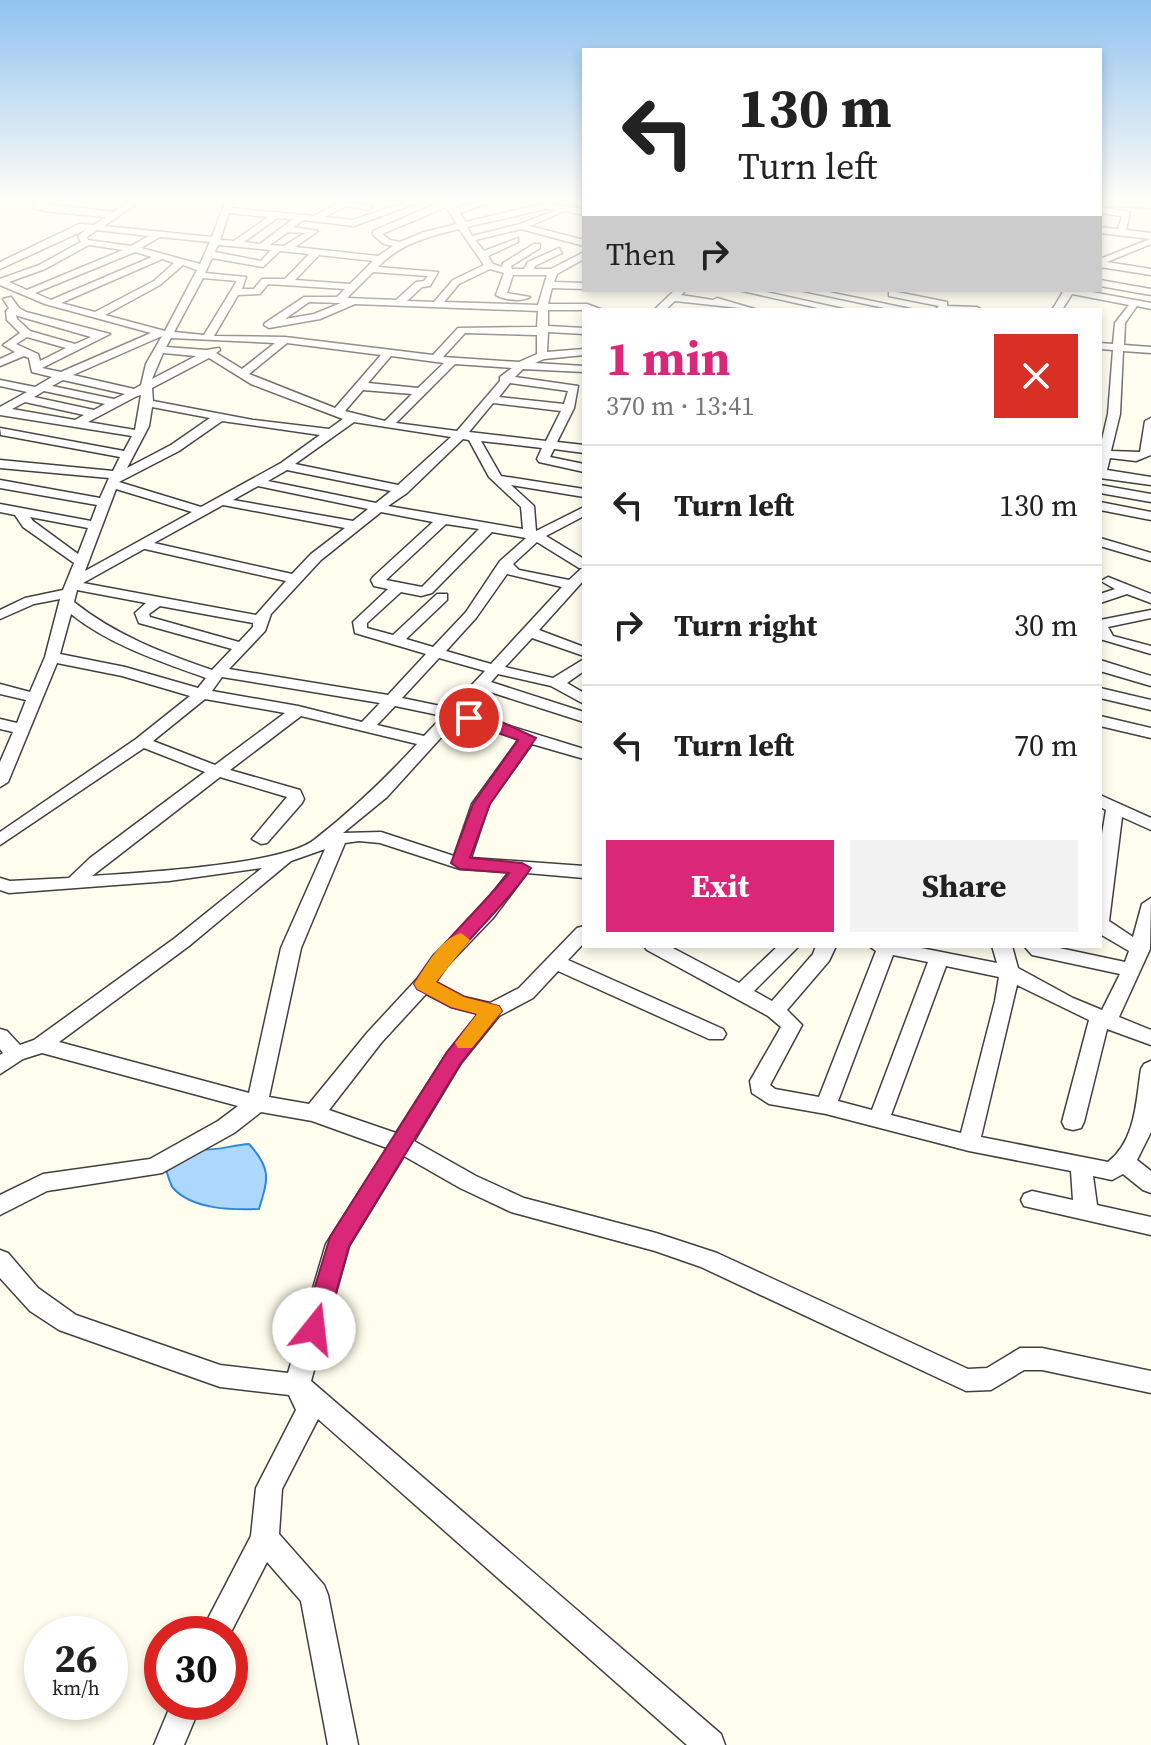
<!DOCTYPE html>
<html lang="en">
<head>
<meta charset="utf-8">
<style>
  body { margin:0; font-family:"Source Serif 4",serif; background:#f2f2f2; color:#222; height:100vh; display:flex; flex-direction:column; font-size:30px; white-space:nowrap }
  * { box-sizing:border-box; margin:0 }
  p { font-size:26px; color:#767676 }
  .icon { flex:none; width:44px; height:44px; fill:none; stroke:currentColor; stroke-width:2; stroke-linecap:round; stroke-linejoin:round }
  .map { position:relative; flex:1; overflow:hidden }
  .panel { position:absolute; left:582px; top:308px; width:520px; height:640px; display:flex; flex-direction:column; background:#fff; border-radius:0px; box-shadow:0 4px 12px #0003 }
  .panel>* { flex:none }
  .banner { position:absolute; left:582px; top:48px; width:520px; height:244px; border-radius:0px; box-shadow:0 4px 12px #0003; background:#fff; color:#222; overflow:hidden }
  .speed { position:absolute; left:24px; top:1616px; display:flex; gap:16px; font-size:40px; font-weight:700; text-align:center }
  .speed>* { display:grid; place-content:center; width:104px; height:104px; border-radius:50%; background:#fff; box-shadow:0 4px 12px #0003; line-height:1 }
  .speed small { font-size:20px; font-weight:400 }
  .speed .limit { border:12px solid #d22; background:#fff; color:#111 }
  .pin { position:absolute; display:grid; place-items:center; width:68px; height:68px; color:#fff; margin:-34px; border:4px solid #fff; border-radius:50%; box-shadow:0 2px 8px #0007 }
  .me { position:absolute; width:88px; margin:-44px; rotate:16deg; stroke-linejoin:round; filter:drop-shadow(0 0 6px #0008) }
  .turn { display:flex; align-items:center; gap:28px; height:168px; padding:0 24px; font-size:36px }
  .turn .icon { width:104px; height:104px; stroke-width:2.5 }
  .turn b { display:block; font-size:56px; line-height:68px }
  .then { display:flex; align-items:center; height:76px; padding:0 24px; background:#0003; gap:16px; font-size:30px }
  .round { display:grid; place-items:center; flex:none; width:84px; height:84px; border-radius:0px; background:#f2f2f2 }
  .overview { display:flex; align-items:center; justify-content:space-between; height:136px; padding:0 24px }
  h1 { font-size:48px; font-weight:700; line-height:60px; color:#db2777 }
  .action { display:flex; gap:16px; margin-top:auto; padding:16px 24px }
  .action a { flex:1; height:92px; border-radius:0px; background:#db2777; color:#fff; font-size:32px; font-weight:700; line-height:92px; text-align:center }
  .action a+a { background:#f2f2f2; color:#222 }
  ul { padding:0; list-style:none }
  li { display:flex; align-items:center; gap:24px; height:120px; padding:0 24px; border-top:2px solid #e0e0e0 }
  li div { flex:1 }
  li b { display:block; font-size:30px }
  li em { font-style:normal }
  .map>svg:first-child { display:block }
  .water { fill:#add8fb; stroke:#2e88d8; stroke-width:2 }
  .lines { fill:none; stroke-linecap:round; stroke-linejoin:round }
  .street-casing { stroke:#404040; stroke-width:3 }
  .street { fill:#fff; fill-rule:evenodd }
  .route { fill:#db2777; stroke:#8e194d; stroke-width:2 }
  .slow { fill:#f59e0b }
</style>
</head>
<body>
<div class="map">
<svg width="1151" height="1745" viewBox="0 0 1151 1745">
  <rect width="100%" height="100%" fill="#fffded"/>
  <path class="water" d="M249,1144C272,1169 268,1179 259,1209C233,1210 193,1210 173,1188C170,1184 168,1175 166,1170L197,1149C215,1152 231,1145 249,1144Z"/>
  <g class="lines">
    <defs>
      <path id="street" d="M35,202L113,212L129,202H139L104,226L212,237L225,202H233L231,208L314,216L340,202L373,205L370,210L346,206L325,217L353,220L406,202H420L354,226L303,220L294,227L318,231L295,247L378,256L393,246L384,244L373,235V231L441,202H456L453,204L457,208L477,202H491L460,213L465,222L546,203L584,209V215L564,211L530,226L584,240V246L521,229L475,240L484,251L518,238V242L488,256L493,264L502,267L503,263L534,244H540V248L511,266L512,269H524L528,262L559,248L562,253L535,266L534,269H551L584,252V259L557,274L554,282L584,283V289L552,288L548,304H587L603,310H548V326L584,328V334L548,332L547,352L584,349V355L544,359L535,363L584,366V372L523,369L515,377L578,386L574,408L557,442L584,445V453L554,449L550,457L584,464V472L539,462L537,459L542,448L481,441L501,476L584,489V497L511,485L534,506L536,531L584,507V516L546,536L584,559V580L539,630L584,647V656L532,638L505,667L553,678L584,659V671L567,683L584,693V704L551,686L498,674L491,682L584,712V722L484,690L464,712L584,749V759L532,744L489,804L471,858L584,866V878L527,873L493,918L447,966L436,982L464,997L490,1003L519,988L577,928L584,926V943L568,960L723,1029L726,1034L723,1039H709L558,971L533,998L499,1016L461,1063L414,1141L476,1176L524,1198L656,1233L717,1253L968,1369L987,1368L1020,1348H1042L1151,1371V1393L1042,1370H1024L991,1390L966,1391L701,1267L655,1251L511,1212L460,1188L404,1156L349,1246L311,1381L721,1734L725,1745H687L318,1419L282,1489L279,1534L324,1585L328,1595L358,1745H328L301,1601L267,1562L230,1634H200L251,1536L256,1488L296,1410L289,1395L220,1387L59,1330L30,1311L0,1278V1250L8,1253L38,1288L76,1315L220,1365L288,1373L326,1244L387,1148L312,1121L261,1112L234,1133L162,1173L47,1191L0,1215V1195L43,1174L150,1159L218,1121L238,1106L42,1053L23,1059L0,1074V1055L3,1053L0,1049V1029L7,1031L20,1045L34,1040L175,938L262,868L169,881L9,893L0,890V878L10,881L69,878L90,858L205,772L144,748L0,845V832L136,739L190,696L122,676L57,663L8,782L0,787V762L13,732L0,729V719L17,723L26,700L0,694V684L30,692L45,657L60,599L34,604L0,619V610L25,598L63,590L74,563L23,527L15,515L0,512V504L91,521L97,505L0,488V480L100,498L109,478L0,468V460L113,471L120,457L1,435L0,428L124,451L132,436L0,415V407L27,392L0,386V380L35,387L52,377L32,372L29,358L24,356L0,366V359L15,352L3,345L20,333L7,320L6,311L9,308L3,299L11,297L19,308L26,312L110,334L42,368L61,372L151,333L45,304L0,285V279L39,265L81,242L78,236L87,229L0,269V262L79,224L94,225L106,217L44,211L34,208ZM446,207L457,224L424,232L400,242L390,240L382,234ZM546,209L557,210L520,224L472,236L467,227ZM229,213L268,217L234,241L220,240ZM277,218L293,219L260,244L244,242ZM459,229L484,265L453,280L434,302L407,301L422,287L430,286L438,272L378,267C399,244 430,236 459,229ZM97,230L149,236L131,246L88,240L87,237ZM288,232L305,233L284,246L270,245ZM160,237L210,242L200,264L141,248ZM89,245L123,250L27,290L9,282L45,269ZM218,245L271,250L261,261L215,252ZM280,251L309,254L285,279H262L254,289H242L246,277L205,273L212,258L263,267ZM135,252L152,257L51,300L35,293ZM319,255L373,261L350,284L295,280ZM162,259L174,263L154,281L95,312L61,303ZM183,265L197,270L165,331L105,315L160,285ZM490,269L504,273L496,295C504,300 522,302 530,297L507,293L513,275H547L538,305L444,302L459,284ZM373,272L428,276L424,281L416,282L396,300L347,298ZM203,278L237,281L204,335L174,332ZM268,284L345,289L337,297H304L265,323L264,325L269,328L320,319L355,304L538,311L537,327L458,328L433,355L285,337L214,336L238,295L260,294ZM309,302L340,303H341L314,314L285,319ZM16,315L18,316L91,337L75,344L30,331L17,319ZM465,333L537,335V354L519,362L443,357ZM162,336L146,364L141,385L134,389L73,375ZM27,337L66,348L40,361L38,354L16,344ZM171,338L275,343L242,369L216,353L220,350L219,348L206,350L166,347ZM287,343L381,355L335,408L249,374ZM163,353L196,356L152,379ZM391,356L444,363L418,388L368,383ZM209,358L251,384L343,419L329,429L253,420L153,401L152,388ZM455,364L512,368L500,377V381L457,431L396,423ZM63,380L125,394L114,399L52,386ZM510,383L568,391L564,404L499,397ZM363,390L412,394L385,421L345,411ZM44,391L105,404L94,410L34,397ZM141,395L135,430L88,422L137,396ZM25,402L84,415L75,420L12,409ZM493,403L561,411L546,441L469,432ZM152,407L210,418L171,445L127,468L149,426ZM222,421L320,435L281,463L201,507L119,482L179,451ZM354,422L451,437L398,485L295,464ZM463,439L469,440L489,477L521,507L523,529L388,506L407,493ZM287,470L391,491L376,503L268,481ZM258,486L368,509L353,521L233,500ZM116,489L192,512L85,571ZM223,505L345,528L311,554L292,574L154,543ZM381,512L433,522L373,577L371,580L374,586L388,589L353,622L355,633L426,654L388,695L229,669L265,631L271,614L321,560ZM30,517L88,528L78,554L33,521ZM446,524L479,529L422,587L386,580ZM492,532L526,538L500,561L466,612L433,647L406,639L447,600V594H437L393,635L367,628V623L401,592L421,596L432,593ZM537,542L579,568H582L569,580L519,570L513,564ZM144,549H145L286,581L256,615L83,583ZM507,574L562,587L491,664L446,651L476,618ZM77,590L146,603L135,613L139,623L232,649L212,670C163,653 115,635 74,602ZM160,606L253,623V627L239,642L150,617L149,614ZM71,614C110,645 159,661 206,678L198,688L125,667L60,654ZM439,658L485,671L450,708L402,698ZM222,677L380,703L362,722L298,706L212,691ZM205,699L285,713L215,765L153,741ZM395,706L443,716L424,736L377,725ZM301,716L417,744C385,779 351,811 314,840C282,865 137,873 92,876L220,777L287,797L252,839L261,844L267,843L302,803L304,799L300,790L230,770ZM457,720L519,739L472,804L454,856L381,832L343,833L387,797ZM359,841L380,843L460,869L509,872L479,910L433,956L417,979L367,1033L309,1104L269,1097L301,948L345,843ZM325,849L281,948L249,1093L59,1042L189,946L291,861ZM426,994L451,1007L478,1014L447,1053L396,1133L329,1110L381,1043Z
        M1109,202H1151V208L1113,206Z
        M1100,207L1130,212L1126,230L1151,233V244L1107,262L1151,269V275L1100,267V259L1150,239L1100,233V227L1118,229L1122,216L1100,213Z
        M1100,280L1151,289V295L1100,286Z
        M675,290H686L681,295L713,300L717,298L758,310L675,301L665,310H654Z
        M738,290H757L847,310H827Z
        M799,290H819L915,310H894Z
        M1060,290H1081L1151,303V309L1137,306L1125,323L1124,345L1151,347V353L1123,351L1120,414L1111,451L1140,452L1145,421L1151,418V455L1136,461L1110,458L1107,470L1151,477V485L1100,478V448L1108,414L1113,350L1100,349V343L1113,344L1115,323L1129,305L1072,294L1062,310H1052L1063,292Z
        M892,291L947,302V306L977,307L982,310H935L939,306L889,296V292Z
        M1100,485L1151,494V502L1100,493Z
        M1100,502L1151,512V520L1100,510Z
        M1100,538L1151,553V561L1100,546Z
        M1108,577L1151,594V603L1127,594L1100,603V594L1115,589L1101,581Z
        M1151,610V618L1108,627L1113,636L1151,646V654L1100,639V620Z
        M1100,660L1151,676V686L1100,671Z
        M1100,688L1151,700V710L1100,698Z
        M1100,716L1151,728V738L1100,726Z
        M1100,795L1151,818V830L1122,817L1109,921L1133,937L1142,904L1151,898L1150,949L1119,1017L1151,1030V1045L1107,1029L1084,1122L1081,1128L1073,1130L1065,1128L1062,1122L1089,1020L1017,985L981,1137L1108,1162C1136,1140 1136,1101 1141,1069L1144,1064L1151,1061V1132L1137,1160L1151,1171V1193L1143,1190L1123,1174L1112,1180L1093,1176L1097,1205L1151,1217V1235L1024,1206L1021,1200L1024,1194L1032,1191L1073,1200L1071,1171L969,1151L826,1114L769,1104L752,1093L750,1081L781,1027L768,1016L647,950L644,946H669L739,983L778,946H799L754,991L772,1001L813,954L816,946H836L829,961L787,1010L802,1025L770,1085L775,1089L819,1097L876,951L869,946H911L997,963L992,946H1012L1018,968L1073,998L1102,1010L1120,974L1032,955L1024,946H1050L1125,962L1129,951L1100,934V846L1106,810L1100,807ZM893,955L928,962L872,1110L838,1101ZM946,966L999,977L995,1001L961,1133L891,1115Z
        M172,1702H202L184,1745H154Z"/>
    </defs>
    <use href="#street" class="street-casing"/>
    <use href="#street" class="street"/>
  </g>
  <linearGradient id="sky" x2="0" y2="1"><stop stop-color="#90c2f0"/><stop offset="0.45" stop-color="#fffef7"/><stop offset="1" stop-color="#fffef7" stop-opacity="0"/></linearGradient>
  <rect width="1151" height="447" fill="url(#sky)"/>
  <path class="route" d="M469,713L493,718L536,738L490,804L470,858L522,863L531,868C503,909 463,941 436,982L464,997L499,1006L502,1011L461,1063L349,1246L326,1329L323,1337L314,1340L305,1337L302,1329L330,1237L447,1052L478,1014L451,1007L417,989L414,984C440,943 478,911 509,873L460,869L451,863L473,804L518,740L464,721L461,718Z"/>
  <path class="slow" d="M461,933L470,940L436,982L464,997L499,1006L502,1011L472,1048H458L455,1043L477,1014L451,1007L417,989L414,984C425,968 440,939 461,933Z"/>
</svg>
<div class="speed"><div>26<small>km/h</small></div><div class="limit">30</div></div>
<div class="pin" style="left:469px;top:718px;background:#d93025"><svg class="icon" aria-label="arrive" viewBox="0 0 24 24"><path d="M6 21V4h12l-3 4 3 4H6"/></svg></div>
<svg class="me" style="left:314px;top:1329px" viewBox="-20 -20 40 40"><circle r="19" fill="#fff"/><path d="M0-13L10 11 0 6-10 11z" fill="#db2777"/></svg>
<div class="banner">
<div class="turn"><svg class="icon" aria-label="left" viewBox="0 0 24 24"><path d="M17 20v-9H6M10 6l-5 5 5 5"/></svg><div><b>130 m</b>Turn left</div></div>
<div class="then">Then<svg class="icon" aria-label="right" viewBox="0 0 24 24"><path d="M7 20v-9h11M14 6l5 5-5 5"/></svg></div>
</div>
<section class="panel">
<div class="overview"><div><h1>1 min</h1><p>370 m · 13:41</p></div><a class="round" style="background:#d93025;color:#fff"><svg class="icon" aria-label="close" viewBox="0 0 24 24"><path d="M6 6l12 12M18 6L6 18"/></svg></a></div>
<ul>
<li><svg class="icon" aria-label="left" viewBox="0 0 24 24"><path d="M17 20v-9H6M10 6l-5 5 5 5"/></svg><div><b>Turn left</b></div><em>130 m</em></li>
<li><svg class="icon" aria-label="right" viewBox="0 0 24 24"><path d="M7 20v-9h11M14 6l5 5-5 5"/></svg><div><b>Turn right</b></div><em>30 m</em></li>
<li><svg class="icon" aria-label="left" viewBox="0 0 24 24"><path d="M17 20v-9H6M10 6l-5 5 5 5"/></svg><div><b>Turn left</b></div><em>70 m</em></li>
</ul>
<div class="action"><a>Exit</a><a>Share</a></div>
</section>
</div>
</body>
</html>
